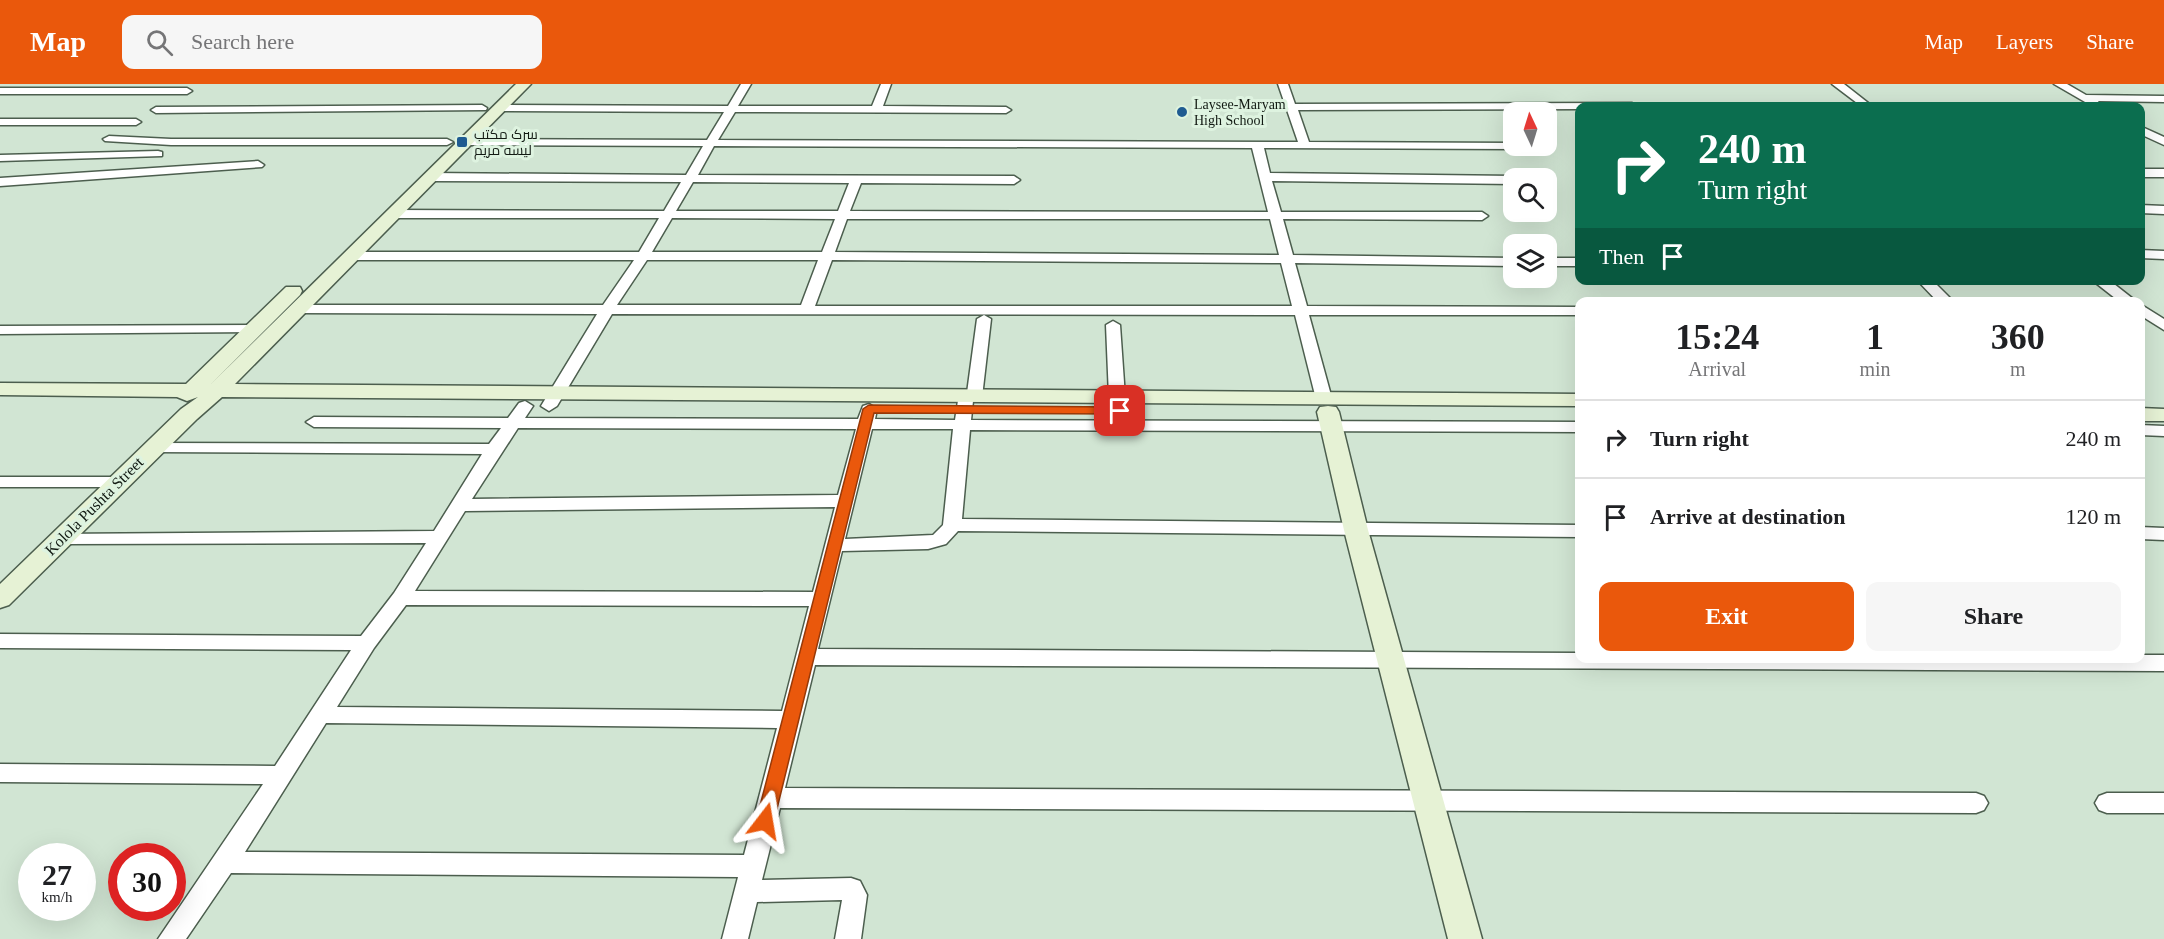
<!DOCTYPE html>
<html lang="en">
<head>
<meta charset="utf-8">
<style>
  body { margin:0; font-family:"Times New Roman",Cairo,serif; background:#f6f6f6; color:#202124; height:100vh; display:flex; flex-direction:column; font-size:22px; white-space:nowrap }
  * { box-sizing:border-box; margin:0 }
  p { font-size:20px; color:#757577 }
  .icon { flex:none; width:33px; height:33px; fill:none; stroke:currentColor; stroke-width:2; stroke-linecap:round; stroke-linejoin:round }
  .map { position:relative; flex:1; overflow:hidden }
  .details { position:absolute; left:1575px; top:213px; width:570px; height:366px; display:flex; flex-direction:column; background:#fff; border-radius:12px; box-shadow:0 6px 24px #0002 }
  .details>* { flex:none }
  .guide { position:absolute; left:1575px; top:18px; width:570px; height:183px; border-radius:12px; box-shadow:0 6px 24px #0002; background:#0b6e4f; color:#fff; overflow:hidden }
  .needle { width:39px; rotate:356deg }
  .buttons { position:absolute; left:1503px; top:18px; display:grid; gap:12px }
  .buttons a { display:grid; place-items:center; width:54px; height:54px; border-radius:12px; background:#fff; box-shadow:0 6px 24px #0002; font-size:30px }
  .speed { position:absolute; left:18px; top:759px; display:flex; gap:12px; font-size:30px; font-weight:700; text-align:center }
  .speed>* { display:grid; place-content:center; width:78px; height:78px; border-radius:50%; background:#fff; box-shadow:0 6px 24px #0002; line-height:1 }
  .speed small { font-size:15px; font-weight:400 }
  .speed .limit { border:9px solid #d22; background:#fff; color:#111 }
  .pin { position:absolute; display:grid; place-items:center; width:51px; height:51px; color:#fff; margin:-26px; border-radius:12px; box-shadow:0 3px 9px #0006 }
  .me { position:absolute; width:66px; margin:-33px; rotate:14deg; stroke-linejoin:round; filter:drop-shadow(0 0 4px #0008) }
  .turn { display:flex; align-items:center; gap:21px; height:126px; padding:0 24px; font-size:27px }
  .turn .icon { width:78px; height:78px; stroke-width:2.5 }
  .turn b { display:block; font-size:42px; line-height:51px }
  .then { display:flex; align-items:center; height:57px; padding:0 24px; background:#0003; gap:12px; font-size:22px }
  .eta { display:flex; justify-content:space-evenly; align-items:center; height:102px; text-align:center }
  .eta b { font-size:36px; font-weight:800; line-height:42px }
  .cta { display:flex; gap:12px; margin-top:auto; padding:12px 24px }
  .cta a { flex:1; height:69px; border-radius:12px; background:#ea580c; color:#fff; font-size:24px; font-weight:800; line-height:69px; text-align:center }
  .cta a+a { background:#f6f6f6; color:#202124 }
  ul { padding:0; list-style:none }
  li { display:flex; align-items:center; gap:18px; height:78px; padding:0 24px; border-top:2px solid #e0e0e0 }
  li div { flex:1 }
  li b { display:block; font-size:22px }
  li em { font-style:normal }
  header { display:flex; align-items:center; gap:36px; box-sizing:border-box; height:84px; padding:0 30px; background:#ea580c; color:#fff }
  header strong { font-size:28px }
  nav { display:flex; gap:33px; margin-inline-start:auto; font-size:21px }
  .search { width:420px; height:54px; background:#f6f6f6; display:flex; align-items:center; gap:15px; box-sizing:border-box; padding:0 21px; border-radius:12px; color:#757577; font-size:22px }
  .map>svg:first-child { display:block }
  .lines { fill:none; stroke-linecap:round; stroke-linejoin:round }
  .street-casing { stroke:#4c5e4e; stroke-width:3 }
  .secondary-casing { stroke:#4c5e4e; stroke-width:3 }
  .street { fill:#fff; fill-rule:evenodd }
  .secondary { fill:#e6f2d5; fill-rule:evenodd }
  .route { fill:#ea580c; stroke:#983908; stroke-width:1.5 }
  .poi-dot { fill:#1f5b91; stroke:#def3e0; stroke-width:2 }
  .labels { text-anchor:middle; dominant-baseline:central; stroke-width:6; stroke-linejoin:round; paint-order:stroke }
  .far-poi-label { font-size:14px; fill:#121a13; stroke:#def3e0; text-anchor:start }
  .street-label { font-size:16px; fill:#121a13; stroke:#def3e0 }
</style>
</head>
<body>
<header>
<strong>Map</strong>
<div class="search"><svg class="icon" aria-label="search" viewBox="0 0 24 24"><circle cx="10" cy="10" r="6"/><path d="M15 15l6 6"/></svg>Search here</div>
<nav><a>Map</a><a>Layers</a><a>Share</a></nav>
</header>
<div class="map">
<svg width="2164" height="855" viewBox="0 0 2164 855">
  <rect width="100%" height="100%" fill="#d1e5d3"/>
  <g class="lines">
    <defs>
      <path id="street" d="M741,0H751L738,22H872L881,0H891L883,22L1006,23L1011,26L1006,29L735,28L718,56L1298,58L1278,0H1288L1295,20L1632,19L1637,22H1580V25L1298,26L1309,58L1514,59V62H1523L1517,65L1264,64L1270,89L1514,92L1519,94H1514V100L1272,97L1281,128H1482L1488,132L1482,136L1283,135L1293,171L1514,174V182L1295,179L1307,222L1580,223V231H1309L1332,315L1324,320L1316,315L1295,231L612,230L557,322L549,327L541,322L597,230L299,229L292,225L299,221H603L634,176H351L344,172L351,168H639L659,134H392L386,130L392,126L664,127L681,98L429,97L423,93L429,89L686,91L703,62L467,61L461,58L467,55L707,56L724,28L499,27L494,24L499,21L728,22ZM714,62L1252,64L1268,128L850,127L861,99L1014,100L1020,96L1014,92L698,91ZM693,98L849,99L838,127H676ZM672,134L835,135L822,168H652ZM847,135H1270L1279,171L835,168ZM647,176H818L801,221H617ZM832,176L1281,179L1292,222H815Z
        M1832,0H1844L1872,22H1861Z
        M2054,0H2067L2086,11L2164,12V18L2098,17L2100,20L2099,22H2092Z
        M0,4H187L192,7L187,10H0Z
        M482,21L487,24L486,26L156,29L151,26L156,23Z
        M0,35H136L141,38L136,41H0Z
        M2140,42L2164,53V61L2140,50Z
        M109,52L171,55H447L453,58L447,61H171L105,57L103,55Z
        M158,67L162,68V72L0,77V71Z
        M258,77L264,81L262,83L0,102V94Z
        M2140,85H2164V93H2140Z
        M2140,121L2164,122V130L2140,129Z
        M2140,166L2164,167V175L2140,174Z
        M1546,174H1580V182H1546Z
        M1917,196H1932L1954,218H1938Z
        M2092,196H2109L2137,218H2120Z
        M2140,220L2164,235V246L2140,231Z
        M984,231L991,235L982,313L980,316L973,317L971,336L1580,338V348L970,346L962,435L1580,441V453L958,447L946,460L928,465L842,467L818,565L1580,569V574H2140V571H2164V587L815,581L785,704L1976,709L1984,712L1988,719L1984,726L1976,729L780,724L762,796L851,794L860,797L867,811L861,855H835L842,816L757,818L748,855H722L738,793L231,789L186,855H158L263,700L0,698V680L275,682L351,566L0,564V550L361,552L394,509L426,459L63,460L56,458L54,454L56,450L434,447L482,370L154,368L148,367L146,363L148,359L489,360L501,344L314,343L306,338L314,333L508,334L519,319L525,317L533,322L525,334L858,335L863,322L869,320L877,325L875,335L955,336L959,310L967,309L977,235ZM518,344L856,345L838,411L472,415ZM872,345H953L943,441L933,451L845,455ZM835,423L813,508L415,507L465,427ZM406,521L809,522L782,627L337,623L374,564ZM326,639L777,644L744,771L245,768Z
        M1113,237L1120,241L1125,313L1117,318L1109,313L1106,241Z
        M254,241L261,245L259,248L0,250V242Z
        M2140,341L2164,342V352L2140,351Z
        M0,393H119L125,394L128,398L125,402L119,403H0Z
        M2140,443L2164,444V456L2140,455Z
        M2107,709H2164V729H2107L2099,726L2095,719L2099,712Z"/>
      <path id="secondary" d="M516,0H531L235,300L1580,310V322L222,313L197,335L9,521L0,524V500L181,325L198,313L187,317L177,313L0,311V299L186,300L286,203H300L302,207L300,211L211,300Z
        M1328,322L1336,323L1339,328L1368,446L1482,855H1448L1344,446L1317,328L1320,323Z
        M2140,324L2164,325V337H2140Z"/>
    </defs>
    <use href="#street" class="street-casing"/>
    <use href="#secondary" class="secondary-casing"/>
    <use href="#street" class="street"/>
    <use href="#secondary" class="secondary"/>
  </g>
  <path class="route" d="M869,321L1120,323L1126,327L1120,330L874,329L774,737L772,742L765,744L759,742L756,737L863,325Z"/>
  <g class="poi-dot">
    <circle cx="1182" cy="28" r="6"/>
    <rect x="456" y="52" width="12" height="12" rx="3"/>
  </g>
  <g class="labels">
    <g class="far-poi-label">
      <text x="1194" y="20">Laysee-Maryam<tspan x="1194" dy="16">High School</tspan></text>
      <text x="474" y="50">سرک مکتب<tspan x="474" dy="16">لیسه مریم</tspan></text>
    </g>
    <g class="street-label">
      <text transform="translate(94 422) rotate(-45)">Kolola Pushta Street</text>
    </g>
  </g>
</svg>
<div class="buttons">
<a><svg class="needle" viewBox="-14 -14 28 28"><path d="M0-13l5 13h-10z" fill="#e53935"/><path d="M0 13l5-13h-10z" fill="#757577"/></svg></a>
<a><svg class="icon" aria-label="search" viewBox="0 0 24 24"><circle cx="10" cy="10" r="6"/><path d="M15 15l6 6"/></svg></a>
<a><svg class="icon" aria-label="layers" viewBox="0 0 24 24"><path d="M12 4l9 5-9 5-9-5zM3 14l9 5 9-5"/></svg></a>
</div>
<div class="speed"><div>27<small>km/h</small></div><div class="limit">30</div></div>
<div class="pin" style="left:1120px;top:327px;background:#d93025"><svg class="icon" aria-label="arrive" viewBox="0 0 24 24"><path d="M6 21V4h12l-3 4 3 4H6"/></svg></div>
<svg class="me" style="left:765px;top:737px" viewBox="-20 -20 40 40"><path d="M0-17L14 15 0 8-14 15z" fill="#ea580c" stroke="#fff" stroke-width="4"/></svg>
<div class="guide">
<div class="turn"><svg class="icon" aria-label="right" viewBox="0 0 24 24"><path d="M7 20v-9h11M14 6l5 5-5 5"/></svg><div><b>240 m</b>Turn right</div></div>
<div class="then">Then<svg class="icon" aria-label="arrive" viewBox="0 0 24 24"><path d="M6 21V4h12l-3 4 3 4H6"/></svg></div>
</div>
<section class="details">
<div class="eta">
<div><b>15:24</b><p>Arrival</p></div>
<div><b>1</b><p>min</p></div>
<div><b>360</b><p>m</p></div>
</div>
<ul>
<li><svg class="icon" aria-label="right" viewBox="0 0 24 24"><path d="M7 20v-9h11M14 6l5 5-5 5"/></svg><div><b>Turn right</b></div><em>240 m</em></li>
<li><svg class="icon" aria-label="arrive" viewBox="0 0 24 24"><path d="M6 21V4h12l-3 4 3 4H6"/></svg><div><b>Arrive at destination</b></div><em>120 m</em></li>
</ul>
<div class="cta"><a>Exit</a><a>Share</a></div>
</section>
</div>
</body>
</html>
